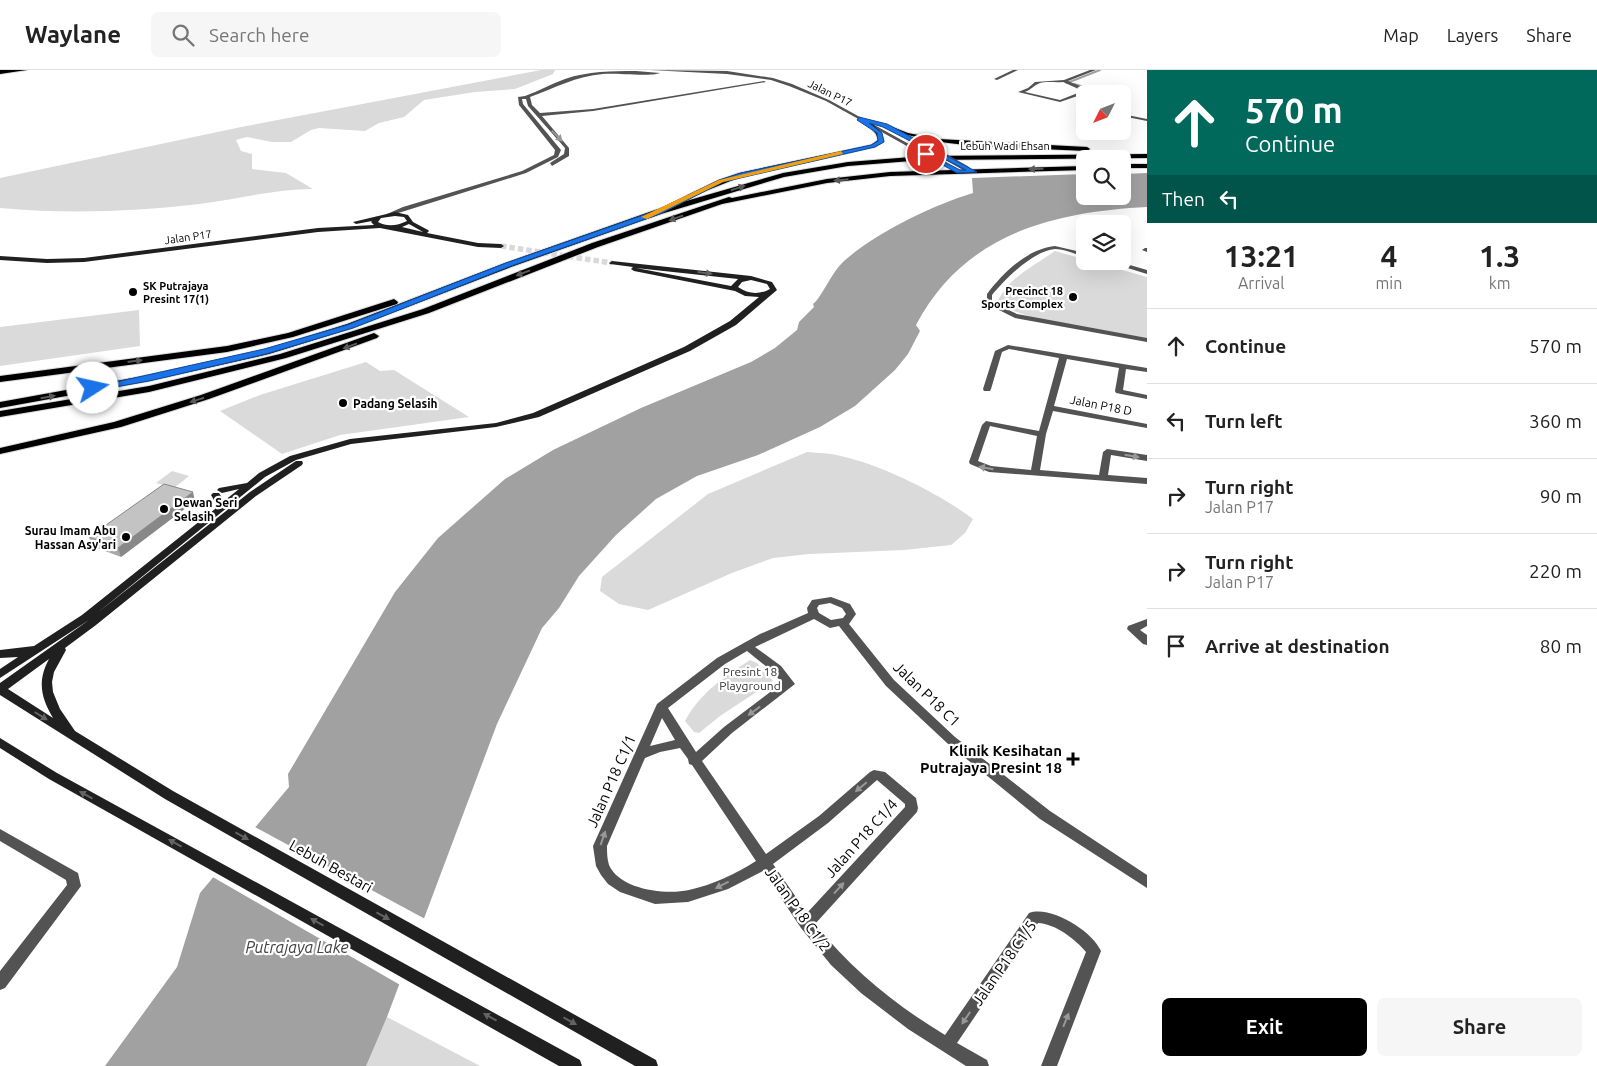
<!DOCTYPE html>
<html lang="en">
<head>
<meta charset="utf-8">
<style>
  body { margin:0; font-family:Ubuntu,sans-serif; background:#f6f6f6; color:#222; height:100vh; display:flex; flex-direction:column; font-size:19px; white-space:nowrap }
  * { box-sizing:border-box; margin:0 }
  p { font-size:16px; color:#767676 }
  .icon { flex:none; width:28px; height:28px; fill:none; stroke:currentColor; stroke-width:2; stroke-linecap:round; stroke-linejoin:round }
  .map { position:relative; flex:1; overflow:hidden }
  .sheet { display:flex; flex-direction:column; background:#fff; width:450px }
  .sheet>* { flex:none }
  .guide { background:#00695c; color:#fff; overflow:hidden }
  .needle { width:32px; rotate:228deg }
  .tools { position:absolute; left:1076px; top:15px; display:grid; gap:10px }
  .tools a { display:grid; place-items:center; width:55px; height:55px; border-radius:8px; background:#fff; box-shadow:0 5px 20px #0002; font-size:25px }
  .pin { position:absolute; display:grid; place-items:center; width:42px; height:42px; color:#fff; margin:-21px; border:2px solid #fff; border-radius:50%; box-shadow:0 1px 5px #0007 }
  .me { position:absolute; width:55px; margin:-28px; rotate:80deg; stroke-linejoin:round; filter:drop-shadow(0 0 4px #0008) }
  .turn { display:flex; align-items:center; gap:18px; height:105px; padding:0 15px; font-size:22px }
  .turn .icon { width:65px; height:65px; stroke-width:2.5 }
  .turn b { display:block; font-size:35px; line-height:42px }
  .then { display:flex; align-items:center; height:48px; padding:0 15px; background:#0003; gap:10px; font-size:19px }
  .eta { display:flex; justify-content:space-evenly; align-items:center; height:85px; text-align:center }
  .eta b { font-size:30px; font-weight:700; line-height:35px }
  .button { display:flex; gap:10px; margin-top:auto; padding:10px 15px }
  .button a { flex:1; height:58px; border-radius:8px; background:#000; color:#fff; font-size:20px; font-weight:700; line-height:58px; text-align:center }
  .button a+a { background:#f6f6f6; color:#222 }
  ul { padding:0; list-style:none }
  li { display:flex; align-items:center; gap:15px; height:75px; padding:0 15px; border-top:1px solid #e0e0e0 }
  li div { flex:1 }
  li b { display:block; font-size:19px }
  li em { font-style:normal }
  header { display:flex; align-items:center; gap:30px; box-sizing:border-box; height:70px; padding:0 25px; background:#fff; border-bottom:1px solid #e0e0e0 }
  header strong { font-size:24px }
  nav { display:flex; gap:28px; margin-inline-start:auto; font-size:18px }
  .search { width:350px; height:45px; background:#f6f6f6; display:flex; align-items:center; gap:12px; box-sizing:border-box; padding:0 18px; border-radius:8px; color:#767676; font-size:19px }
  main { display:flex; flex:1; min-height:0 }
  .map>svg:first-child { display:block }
  .green { fill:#dadada }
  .water { fill:#a1a1a1 }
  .pier { fill:#fff }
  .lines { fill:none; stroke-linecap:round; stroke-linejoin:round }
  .stream { stroke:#a1a1a1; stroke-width:2 }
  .secondary-tunnel { stroke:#d9d9d9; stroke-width:5.5; stroke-dasharray:5.5 3; stroke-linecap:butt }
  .primary-casing { stroke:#dbdbdb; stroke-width:2 }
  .street { fill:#535353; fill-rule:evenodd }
  .secondary { fill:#202020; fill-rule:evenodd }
  .primary { fill:#000; fill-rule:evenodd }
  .street-bridge-far1 { stroke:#535353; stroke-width:4.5 }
  .street-bridge { stroke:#535353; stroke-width:5.5 }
  .wall { fill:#a8a8a8 }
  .shaded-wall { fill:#888 }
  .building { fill:#c3c3c3; stroke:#888 }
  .oneway { fill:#989898 }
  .oneway2 { fill:#595959 }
  .oneway3 { fill:#636363 }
  .route { fill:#1a73e8; stroke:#114b97 }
  .slow { fill:#f59e0b }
  .poi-dot { fill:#000; stroke:#fff; stroke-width:2 }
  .labels { text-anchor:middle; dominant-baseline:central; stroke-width:4.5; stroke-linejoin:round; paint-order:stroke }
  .far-street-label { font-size:11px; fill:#000; stroke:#fff }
  .far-poi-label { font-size:11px; font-weight:bold; fill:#000; stroke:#fff; text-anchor:start }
  .poi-label { font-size:12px; font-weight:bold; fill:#000; stroke:#fff; text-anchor:start }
  .street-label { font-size:12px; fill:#000; stroke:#fff }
  .park-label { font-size:12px; fill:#313131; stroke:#fff }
  .near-street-label { font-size:15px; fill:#000; stroke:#fff }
  .near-poi-label { font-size:15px; font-weight:bold; fill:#000; stroke:#fff; text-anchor:end }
  .near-water-label { font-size:16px; font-style:italic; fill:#424242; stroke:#fff }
</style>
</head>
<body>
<header>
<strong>Waylane</strong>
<div class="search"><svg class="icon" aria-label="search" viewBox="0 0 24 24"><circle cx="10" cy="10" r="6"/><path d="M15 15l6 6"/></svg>Search here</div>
<nav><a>Map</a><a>Layers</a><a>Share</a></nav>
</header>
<main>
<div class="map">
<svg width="1147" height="996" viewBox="0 0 1147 996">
  <rect width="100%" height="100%" fill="#fff"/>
  <path class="green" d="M541,0H555L553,4L515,19L475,22L424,30L404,47L379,53L365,61L319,58L311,60L291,72H272L247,67L236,70L241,81L252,84V99L286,103L313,119C275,119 237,129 199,134C133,142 66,144 0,138V108L241,57Z
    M1055,181L1147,207V269C1118,263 1014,251 998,231C1008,208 1035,195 1055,181Z
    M139,240L140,276L0,296V257Z
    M366,292L380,301L394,300L469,347L340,365L282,384L220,341L260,325Z
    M807,382C818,383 830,383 841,386C882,395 940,424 973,449L965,463L951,475L904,480L809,484L773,488L732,503L648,540L619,534L600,521L602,507L708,424Z
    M172,401L189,406L174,418L156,413Z
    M750,590L757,593L773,611L720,646L699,663L694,662L685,651C700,623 724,607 750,590Z
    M387,947L480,996H365Z"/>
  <path class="water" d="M1147,103V137C1052,142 964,164 916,255L920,261L908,284L895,300L855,336L820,357L758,385L697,406L656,429L616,465L579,506L559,538L542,558L497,654L387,947L366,996H105L177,897L200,823L289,717L288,704L395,522L438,468L505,409L553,380L641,338L751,292L775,278L797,260L799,252L814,237L813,234C822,227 831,203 844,191C877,162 931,136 973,123L972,108L1085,104V126H1122L1123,104Z"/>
  <path class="pier" d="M253,756L427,850L402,916L211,806Z"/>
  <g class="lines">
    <path class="stream" d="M1067,13L1100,0
      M1074,14L1109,24"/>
    <path class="secondary-tunnel" d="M501,176L612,193"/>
    <defs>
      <path id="primary" d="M0,0H27L0,4Z
        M872,54L881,62L884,71L875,77L743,106L693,126L688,125L719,110L739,103L871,75L878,70L876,64L869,56Z
        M885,54L908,63L939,69L1087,77L1090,79L1087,81C1021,77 945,81 883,57Z
        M1147,84V88L924,90L848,96L784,107L661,144L511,197L353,258L269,284L149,311L0,338V332L149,305L264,280L347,254L505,193L655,140L783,103L848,92L924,86Z
        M1122,94H1147V98H1122Z
        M1085,96V100L890,106L827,113L722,134L598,177L429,243L286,288L149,322L0,347V341L149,316L280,284L423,239L592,173L729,127L732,128L827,109L890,102Z
        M394,229L398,232L397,234L293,267L227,282L0,312V306L227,276L288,263Z
        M374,263L379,266L377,268L209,329L121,357L0,384V378L114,352L201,325Z"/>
    </defs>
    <use href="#primary" class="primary-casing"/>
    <path class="street" d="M649,0L727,1L773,8L792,14L829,30L918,79L914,80L826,31L789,16L771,10L727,4Z
      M1013,0H1018L997,10L994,9Z
      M1090,0H1096L1068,11L1089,20V22L1060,32L1018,22L1028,18L1035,12L1064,10ZM1063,12L1083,21L1060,30L1025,22C1031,20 1034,15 1040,13C1047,11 1056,13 1063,12Z
      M636,1L660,3C650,7 617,3 603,4C576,6 555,18 530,27L532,35L540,43L593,39L764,11L766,12L593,41L542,46L569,78V86L552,96L550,93L564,84L565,78L528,36L526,29H522L523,34L561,80L558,87L526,103L392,145L387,144L403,137L522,101L554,85L555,80L519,35L518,27L525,26C539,21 551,14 565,9C588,1 612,1 636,1Z
      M1122,44L1147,49V51L1122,46Z
      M909,68H913L932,79L928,80L909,70Z
      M1055,176L1085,183V187C1075,184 1065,179 1055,179C1033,181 1005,209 992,225V232L1017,244L1147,268V272L1015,248L987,234V224C1003,203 1027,179 1055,176Z
      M1145,178H1147V182L1142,180Z
      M1105,191H1116L1147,200V204Z
      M1008,275L1147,298V302L1126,299L1123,320L1147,325V329L1116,323L1115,321L1119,298L1067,289L1054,336L1147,354V358L1053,341L1046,364L1040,400L1099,405L1103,382L1107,379L1147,385V391L1111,385L1108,405L1147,408V414L989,402L970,394L969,392L982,355L986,351L1039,361L1059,288L1009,279L1002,282L991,319L990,321H984L983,319L995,281ZM990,356L1037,366L1031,400L991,396L978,391Z
      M831,527L850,534L856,544L849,554L894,610L955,667L1050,741L1147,805V818L1040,749L947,673L886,616L839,556L830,558L814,549L755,577L781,596L795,614L732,663L702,691L766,784L819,746L870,702L874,700L885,702L916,728L918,738L917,742L815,854C853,901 894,934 945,965L1029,843C1051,835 1092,861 1101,881L1057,996H1041L1086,882C1075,869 1056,854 1038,853L957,973L987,990L989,996H966L908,959L861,923L831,895L801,858L763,801L728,819L688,832L655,834L620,822L608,814L601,805L596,796L593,776L657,634L717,588L760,564L808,543L807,538L812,530ZM830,533L842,538L846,544L843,548L831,550L819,543L817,538L819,535ZM747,581L773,602L782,613L724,657L696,682L668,638L725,594ZM662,648L675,670L650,676ZM680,678L688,689L689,694L692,695L756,791C736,804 712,815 689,820C666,825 620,820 609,795C607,789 607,782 607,776L645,688L660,682ZM877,710L905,734V737L807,843L773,794L828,753Z
      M1147,549V556L1140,560L1147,565V575L1143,574L1127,559L1128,556Z
      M0,759L78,803L81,816L5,918L0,920V901L67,815L66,810L0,771Z"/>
    <path class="secondary" d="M395,142L408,145L413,152L428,160L429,161L427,163L478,173L501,174L504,176L501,178L478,177L380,158L318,162L84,192L47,193L0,190V186L47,189L84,188L318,158L374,155L371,152L372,151L356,154L353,152ZM395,146L404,147L407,151C397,156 387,157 378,152L381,148ZM409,154L423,162L402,157Z
      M612,191L751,206L772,212L777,220L736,255L690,281L539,347L496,357L351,374L296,390L265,407L96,544L250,422L296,391H302L303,393L302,395L256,426L96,555L65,578L66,580L54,602L52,612L53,622L60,639L75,661L173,721L656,990L658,996H635L165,729L0,625V613L89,550L0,608V599L18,587L0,588V580L34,576L82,545L215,439V432L211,425L213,423H219L224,431L239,419L222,423L217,420L219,418L247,413L259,403L290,386L350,369L496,353L533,343L684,277L730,251L759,227L745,226L735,221L634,201L631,199L633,197L610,194L609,193ZM636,198L738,209L731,216ZM751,210L767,214L770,219C759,225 748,224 738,217L742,212ZM49,589C37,611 41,628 53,648L8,619Z
      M0,668L57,703L580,990L582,996H559L49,709L0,678Z"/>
    <use href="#primary" class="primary"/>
    <path class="street-bridge-far1" d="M916,79L933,88
      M930,79L946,88"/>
    <path class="street-bridge" d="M930,86L935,89
      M944,86L967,99"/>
  </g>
  <path class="wall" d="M195,431L121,487L92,476L89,467Z"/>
  <path class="shaded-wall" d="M193,422L195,431L121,487L118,478Z"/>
  <path class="building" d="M164,414L193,422L118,478L89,467Z"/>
  <defs><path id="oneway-solid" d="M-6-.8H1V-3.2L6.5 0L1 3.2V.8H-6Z" transform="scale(1.25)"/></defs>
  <g class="oneway">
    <use href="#oneway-solid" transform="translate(557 66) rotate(46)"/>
    <use href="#oneway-solid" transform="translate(1132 386) rotate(10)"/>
    <use href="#oneway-solid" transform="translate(986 398) rotate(-170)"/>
    <use href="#oneway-solid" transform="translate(754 641) rotate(144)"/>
    <use href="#oneway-solid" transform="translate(861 717) rotate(140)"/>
    <use href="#oneway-solid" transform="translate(603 768) rotate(-71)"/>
    <use href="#oneway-solid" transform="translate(722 815) rotate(153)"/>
    <use href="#oneway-solid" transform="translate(839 818) rotate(-48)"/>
    <use href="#oneway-solid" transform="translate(966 948) rotate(124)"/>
    <use href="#oneway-solid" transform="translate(1066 950) rotate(-68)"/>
  </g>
  <g class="oneway2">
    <use href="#oneway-solid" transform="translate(1036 99) rotate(178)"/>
    <use href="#oneway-solid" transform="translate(841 110) rotate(174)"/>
    <use href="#oneway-solid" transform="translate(738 118) rotate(-17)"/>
    <use href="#oneway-solid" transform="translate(676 148) rotate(161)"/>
    <use href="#oneway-solid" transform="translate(523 203) rotate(159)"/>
    <use href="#oneway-solid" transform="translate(350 276) rotate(160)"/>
    <use href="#oneway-solid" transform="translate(135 291) rotate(-7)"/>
    <use href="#oneway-solid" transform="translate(48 327) rotate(-10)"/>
    <use href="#oneway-solid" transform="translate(197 330) rotate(162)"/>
  </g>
  <g class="oneway3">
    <use href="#oneway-solid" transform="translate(705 203) rotate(7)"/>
    <use href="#oneway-solid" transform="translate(41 646) rotate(32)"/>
    <use href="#oneway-solid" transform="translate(86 725) rotate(-151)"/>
    <use href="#oneway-solid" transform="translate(242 766) rotate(29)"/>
    <use href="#oneway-solid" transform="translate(175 773) rotate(-151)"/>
    <use href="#oneway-solid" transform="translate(383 846) rotate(29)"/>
    <use href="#oneway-solid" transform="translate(317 852) rotate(-151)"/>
    <use href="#oneway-solid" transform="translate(490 947) rotate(-151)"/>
    <use href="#oneway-solid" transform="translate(570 951) rotate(29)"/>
  </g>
  <path class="route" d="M859,47L887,54L977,102L957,103L923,84L928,83L960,100H966L883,57L869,53L882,63L884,72L875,77L723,112L660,144L511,196L353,258L266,284L149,311L93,321L89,318L264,279L347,255L506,193L655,141L719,110L741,103L871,75L878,71L877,63L857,50Z"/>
  <path class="slow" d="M841,81L843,84L723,112L647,149L641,147L719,110Z"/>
  <g class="poi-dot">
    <circle cx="133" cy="222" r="5"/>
    <circle cx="1073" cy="227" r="5"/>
    <circle cx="343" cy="333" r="5"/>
    <circle cx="164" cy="439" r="5"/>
    <circle cx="126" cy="467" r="5"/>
    <path d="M1070.5 681.5h5v5h5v5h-5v5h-5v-5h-5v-5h5z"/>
  </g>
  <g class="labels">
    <g class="far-street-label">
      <text transform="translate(830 23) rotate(26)">Jalan P17</text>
      <text x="1005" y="76">Lebuh Wadi Ehsan</text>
      <text transform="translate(188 167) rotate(-8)">Jalan P17</text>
    </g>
    <g class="far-poi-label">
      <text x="143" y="216">SK Putrajaya<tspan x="143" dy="13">Presint 17(1)</tspan></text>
      <text x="1063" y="221" text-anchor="end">Precinct 18<tspan x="1063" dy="13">Sports Complex</tspan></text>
    </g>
    <g class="poi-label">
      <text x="353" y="333">Padang Selasih</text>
      <text x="174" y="432">Dewan Seri<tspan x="174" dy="14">Selasih</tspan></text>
      <text x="116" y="460" text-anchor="end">Surau Imam Abu<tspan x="116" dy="14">Hassan Asy'ari</tspan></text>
    </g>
    <g class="street-label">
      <text transform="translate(1101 335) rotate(11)">Jalan P18 D</text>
    </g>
    <g class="park-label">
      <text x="750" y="601">Presint 18<tspan x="750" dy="14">Playground</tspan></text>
    </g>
    <g class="near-street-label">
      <text transform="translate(927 624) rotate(44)">Jalan P18 C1</text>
      <text transform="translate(611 711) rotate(-66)">Jalan P18 C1/1</text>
      <text transform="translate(861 768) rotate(-48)">Jalan P18 C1/4</text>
      <text transform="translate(331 796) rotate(29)">Lebuh Bestari</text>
      <text transform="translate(798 839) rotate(54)">Jalan P18 C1/2</text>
      <text transform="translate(1004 893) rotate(-55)">Jalan P18 C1/5</text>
    </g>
    <g class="near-poi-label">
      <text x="1062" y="680">Klinik Kesihatan<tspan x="1062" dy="17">Putrajaya Presint 18</tspan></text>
    </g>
    <g class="near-water-label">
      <text x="297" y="877">Putrajaya Lake</text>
    </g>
  </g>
</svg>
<div class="tools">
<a><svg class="needle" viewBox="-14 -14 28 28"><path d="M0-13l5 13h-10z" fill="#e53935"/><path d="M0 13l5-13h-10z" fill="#767676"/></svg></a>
<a><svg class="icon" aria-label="search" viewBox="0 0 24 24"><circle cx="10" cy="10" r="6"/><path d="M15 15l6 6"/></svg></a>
<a><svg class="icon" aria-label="layers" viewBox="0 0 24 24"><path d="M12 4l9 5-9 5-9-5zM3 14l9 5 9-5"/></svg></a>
</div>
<div class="pin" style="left:926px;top:84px;background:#d93025"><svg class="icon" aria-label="arrive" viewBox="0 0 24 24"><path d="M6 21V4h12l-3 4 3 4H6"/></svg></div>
<svg class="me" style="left:93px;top:318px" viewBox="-20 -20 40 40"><circle r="19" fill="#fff"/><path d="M0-13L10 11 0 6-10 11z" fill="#1a73e8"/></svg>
</div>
<section class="sheet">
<div class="guide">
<div class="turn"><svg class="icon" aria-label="ahead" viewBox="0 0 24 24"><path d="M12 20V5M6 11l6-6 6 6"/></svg><div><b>570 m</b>Continue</div></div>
<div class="then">Then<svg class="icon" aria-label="left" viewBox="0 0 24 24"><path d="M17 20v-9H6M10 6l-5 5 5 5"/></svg></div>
</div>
<div class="eta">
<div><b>13:21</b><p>Arrival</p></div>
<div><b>4</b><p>min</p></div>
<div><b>1.3</b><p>km</p></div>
</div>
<ul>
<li><svg class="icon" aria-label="ahead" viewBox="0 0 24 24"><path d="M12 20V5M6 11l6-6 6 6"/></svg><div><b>Continue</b></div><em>570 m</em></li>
<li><svg class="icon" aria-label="left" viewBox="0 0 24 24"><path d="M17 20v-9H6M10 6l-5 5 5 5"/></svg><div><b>Turn left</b></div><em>360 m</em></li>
<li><svg class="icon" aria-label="right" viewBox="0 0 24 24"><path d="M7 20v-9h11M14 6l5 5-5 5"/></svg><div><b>Turn right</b><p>Jalan P17</p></div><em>90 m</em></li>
<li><svg class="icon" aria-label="right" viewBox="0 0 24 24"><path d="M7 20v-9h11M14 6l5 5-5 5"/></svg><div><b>Turn right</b><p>Jalan P17</p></div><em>220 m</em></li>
<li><svg class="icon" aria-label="arrive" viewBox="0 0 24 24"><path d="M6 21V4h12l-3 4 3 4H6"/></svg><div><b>Arrive at destination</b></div><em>80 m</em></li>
</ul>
<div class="button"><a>Exit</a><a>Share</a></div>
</section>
</main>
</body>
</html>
